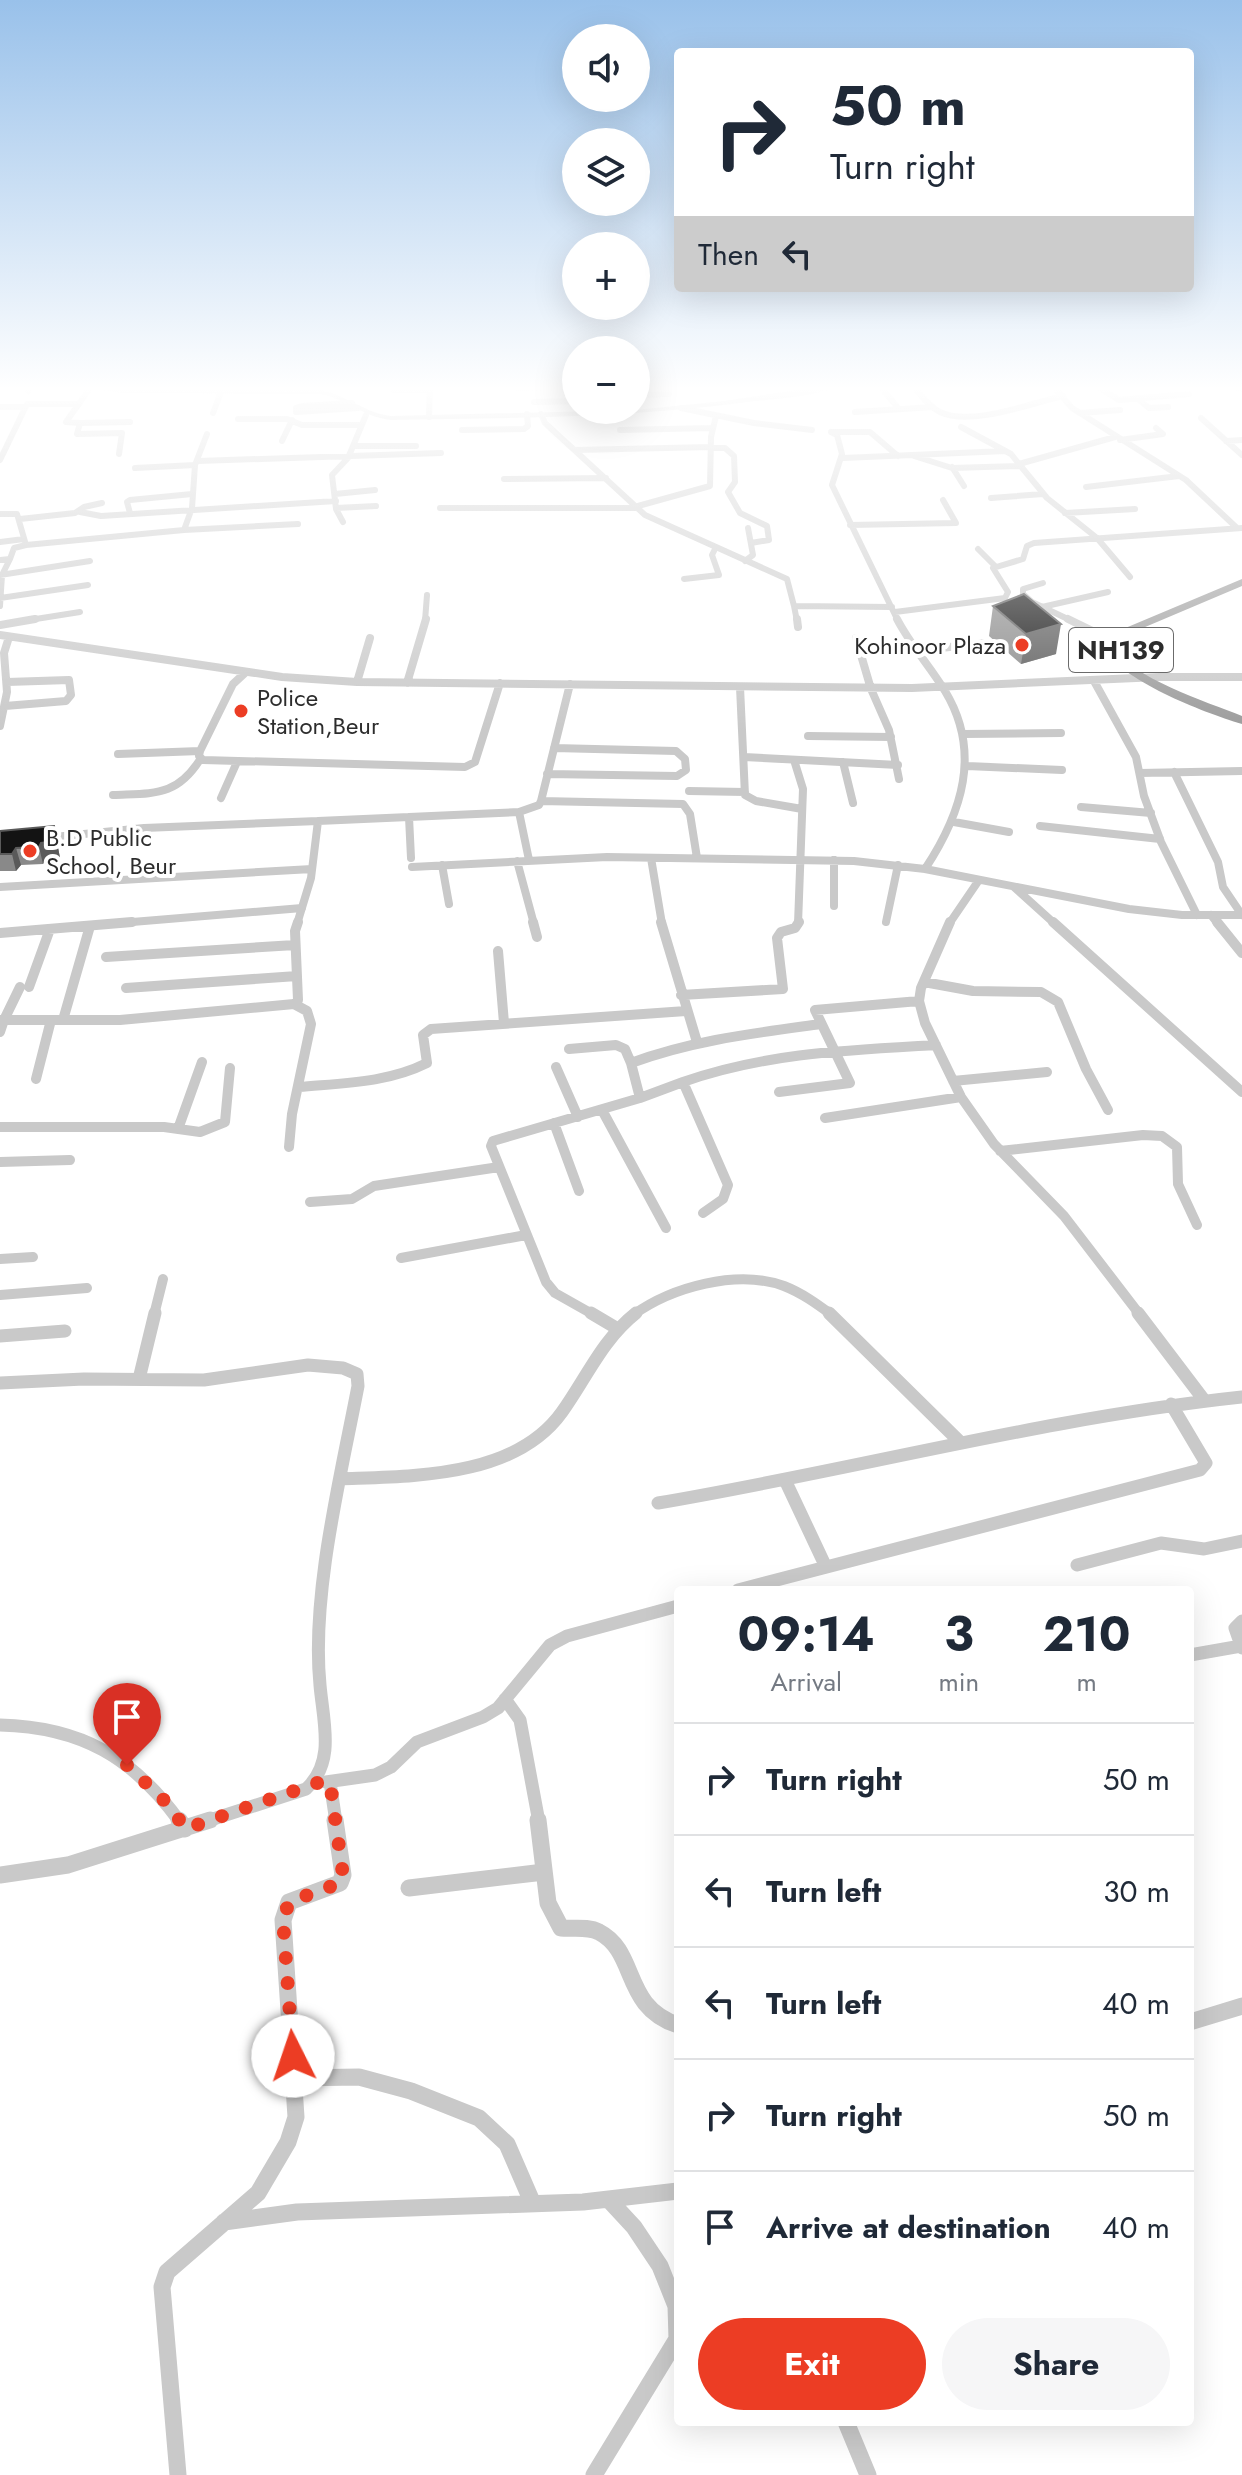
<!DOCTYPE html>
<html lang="en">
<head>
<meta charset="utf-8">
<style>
  body { margin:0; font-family:Jost,sans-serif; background:#f6f6f7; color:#1f2937; height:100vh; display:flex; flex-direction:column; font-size:30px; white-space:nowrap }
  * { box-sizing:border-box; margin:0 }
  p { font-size:26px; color:#747a83 }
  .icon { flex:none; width:44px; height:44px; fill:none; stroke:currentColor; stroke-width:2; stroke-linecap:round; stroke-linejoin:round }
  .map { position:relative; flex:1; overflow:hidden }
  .side { position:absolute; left:674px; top:1586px; width:520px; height:840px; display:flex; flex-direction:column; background:#fff; border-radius:8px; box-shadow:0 8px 32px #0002 }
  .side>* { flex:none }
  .guide { position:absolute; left:674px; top:48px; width:520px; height:244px; border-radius:8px; box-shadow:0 8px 32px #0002; background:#fff; color:#1f2937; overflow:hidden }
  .fabs { position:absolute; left:562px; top:24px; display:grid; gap:16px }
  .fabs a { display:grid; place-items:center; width:88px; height:88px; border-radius:50%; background:#fff; box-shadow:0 8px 32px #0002; font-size:40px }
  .pin { position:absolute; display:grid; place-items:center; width:68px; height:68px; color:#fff; margin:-82px -34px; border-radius:50% 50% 50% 0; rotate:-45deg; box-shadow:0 0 8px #0007 }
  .pin .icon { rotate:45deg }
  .me { position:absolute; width:88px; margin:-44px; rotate:356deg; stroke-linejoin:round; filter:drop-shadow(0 0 6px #0008) }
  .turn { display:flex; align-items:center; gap:28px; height:168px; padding:0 24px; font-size:36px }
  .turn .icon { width:104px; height:104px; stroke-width:2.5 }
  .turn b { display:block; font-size:56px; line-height:68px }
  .then { display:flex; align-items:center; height:76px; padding:0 24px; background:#0003; gap:16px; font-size:30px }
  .eta { display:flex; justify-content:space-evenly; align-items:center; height:136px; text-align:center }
  .eta b { font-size:48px; font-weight:700; line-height:56px }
  .button { display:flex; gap:16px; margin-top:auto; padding:16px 24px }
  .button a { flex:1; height:92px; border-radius:48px; background:#ec3d24; color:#fff; font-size:32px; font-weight:700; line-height:92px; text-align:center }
  .button a+a { background:#f6f6f7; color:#1f2937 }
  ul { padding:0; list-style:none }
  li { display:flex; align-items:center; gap:24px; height:112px; padding:0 24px; border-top:2px solid #e0e1e3 }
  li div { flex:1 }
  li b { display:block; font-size:30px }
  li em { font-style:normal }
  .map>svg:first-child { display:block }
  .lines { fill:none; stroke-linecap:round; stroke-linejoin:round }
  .minor-far4 { stroke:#c9c9c9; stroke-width:6 }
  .minor-far3 { stroke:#c9c9c9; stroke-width:8 }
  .minor-far2 { stroke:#c9c9c9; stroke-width:10 }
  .minor-far1 { stroke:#c9c9c9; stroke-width:13 }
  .minor { stroke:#c9c9c9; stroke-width:17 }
  .tertiary { fill:#c9c9c9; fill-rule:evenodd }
  .trunk { fill:#9c9c9c; fill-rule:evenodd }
  .wall { fill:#898989 }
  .shaded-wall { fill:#5a5a5a }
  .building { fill:#131313; stroke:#5a5a5a; stroke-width:2 }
  .route { stroke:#ec3d24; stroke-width:14; stroke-dasharray:0 25.2 }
  .poi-dot { fill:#ec3d24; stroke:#fff; stroke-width:3 }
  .labels { text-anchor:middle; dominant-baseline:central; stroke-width:8; stroke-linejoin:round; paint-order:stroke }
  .far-poi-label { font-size:24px; fill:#2c2c2c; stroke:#fff; text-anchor:start }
  .shield { fill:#fff; stroke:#6b6b6b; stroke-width:2 }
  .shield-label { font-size:26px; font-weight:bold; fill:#2c2c2c }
</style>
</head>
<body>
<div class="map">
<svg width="1242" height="2475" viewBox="0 0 1242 2475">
  <rect width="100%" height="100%" fill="#fff"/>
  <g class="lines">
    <path class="minor-far4" d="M880,386L898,408
      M913,386C921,395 929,407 940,412C971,427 1031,403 1063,396
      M1053,386L1072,408L1186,480L1237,528
      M1096,386L1119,400L1189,394
      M1229,386L1242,389
      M90,388L66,422L80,423L77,434L122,433L119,454
      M518,388L576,386
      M394,390H430
      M28,391L31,386
      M636,395L669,394L665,386
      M1138,399L1149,408L1168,407
      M534,402L576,401
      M352,403L303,406L296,408V412L358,408
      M0,407H25
      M681,408L754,423L812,430
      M855,412L933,407
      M213,413L221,392
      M1080,413L1120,410
      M541,414L545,423L645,515L787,579L794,606L892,607
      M429,417L430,386
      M1201,418L1242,455
      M238,419H287L302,425H360
      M80,423L130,422
      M961,427L1011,454L1019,464
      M462,430L524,429L528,426L527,414
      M620,430L713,428
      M831,432L837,435L842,454L832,485L898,621
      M831,432H870L898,456
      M1115,437L1019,464L1047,498L1097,538L1130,577
      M1120,440L1163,434L1156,428
      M282,441L292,420
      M1226,441L1242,440
      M353,446H416
      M711,448H725L734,456L735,482L728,492L740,513L767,526L769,540L751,543
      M575,450L711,447
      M914,456L952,468L1021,466
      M843,458L1005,451
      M0,460L27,404H79
      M198,461L441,453
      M952,467L964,486
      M135,468L195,465
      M504,479L606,478
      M1086,487L1179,476
      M335,494L375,490
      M991,498L1043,494
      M638,506L710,486L711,437L716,416
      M336,508L376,506
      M440,508H639
      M80,512L101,516L336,501
      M130,513L127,502L130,500L192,494
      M1065,513L1135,509
      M0,514H17L26,545
      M20,519L75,513L84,507L102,503
      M343,522L336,509L332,475L348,458L366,415
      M850,525L956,523L943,500
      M184,530L298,524
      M0,542L24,539
      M978,549L995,566
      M10,559L14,548L26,545L184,530L192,508L195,465L207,434
      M0,560L10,559L2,575L0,606
      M745,561L753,555L748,528
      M0,575L90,561
      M684,579L719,575L712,555L715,549
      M1043,583L1023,589V594L1032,602L1072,621
      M0,598L88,585
      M794,606L797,621
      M1042,607L1108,592
      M895,612L1005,598L1008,592L993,568L1023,559L1027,546L1034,543L1242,528
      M23,621L80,612
      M425,621L427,595"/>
    <path class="minor-far3" d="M797,619L798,627
      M897,619C911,646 930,666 945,691C982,752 962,813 925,869
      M1068,619L1111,640
      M0,625L35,619
      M0,635L282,677L357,682L912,688L1159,677H1242
      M856,638L871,689L889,730L899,779
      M914,651L985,643
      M246,672L233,684L200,751L199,756L203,760L465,767L475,762L500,683
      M1094,681L1136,757L1144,796L1161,842L1197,915
      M357,682L370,638
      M407,683L426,619
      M740,687L745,795L756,801L802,809
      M5,706L66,701L71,695L69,680L7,682
      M0,726L7,692L4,653L9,637
      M963,734L1061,733
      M808,736L891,737
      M118,754L200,751
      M744,757L898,765
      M794,760L803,789L798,924
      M843,762L853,803
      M967,766L1062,770
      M1174,772L1218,862L1223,887L1242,915
      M1140,773L1242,771
      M547,774L677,776L686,770L685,759L676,751L554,748
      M689,791L745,792
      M113,795C154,793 177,797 201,758
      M221,798L237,762
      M541,801L683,804L690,814L697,858
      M1081,807L1151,813
      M519,812L539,805L541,801L570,684
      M409,817L519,812L529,860
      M954,822L1009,832
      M1040,826L1160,839
      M44,838L144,828L318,821
      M651,858L662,924
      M834,860V906
      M517,861L534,924
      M442,865L449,904
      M412,867L607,857L854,861L925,869L1129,909L1182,915H1242
      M0,887L312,869
      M1014,887L1055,924
      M1211,915L1218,924
      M886,922L898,865
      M108,924L302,908
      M297,924L311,878L318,821L409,817L411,858
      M949,924L979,880"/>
    <path class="minor-far2" d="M533,922L537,937
      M661,922L697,1042
      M950,922L921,988L919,1001L925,1023L961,1097L994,1144L1064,1216L1140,1315
      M1053,922L1242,1092
      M1217,922L1242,953
      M0,933L132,922
      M498,951L504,1023
      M106,957L295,945
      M924,982L973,991L1041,992L1058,1002L1086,1069L1108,1110
      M20,987L4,1020H120L294,1004L298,1000L295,931L298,922
      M29,987L50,929
      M126,988L297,976
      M681,995L783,989L777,938L781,932L795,928L799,922
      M0,1020H4L0,1032
      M63,1020L90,926
      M569,1049L616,1045L625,1049L631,1063
      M556,1067L578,1117
      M36,1079L51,1020
      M953,1081L1047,1072
      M299,1087C343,1083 387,1083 427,1063L423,1035L431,1029L686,1011
      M779,1092L850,1083L815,1010L919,1001
      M640,1098L683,1082
      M602,1110L666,1228
      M825,1118L961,1097
      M554,1123L579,1191
      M0,1127H164L200,1132L225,1122L230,1068
      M178,1129L202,1062
      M289,1147L292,1114L311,1024L307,1011L294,1004
      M1000,1151L1143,1135L1162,1136L1177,1147L1178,1184L1197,1225
      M0,1162L70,1160
      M310,1202L352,1199L374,1186L499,1167
      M703,1213L723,1199L728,1185L683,1082C765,1053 850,1050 936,1045
      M401,1258L526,1235
      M0,1259L33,1257
      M0,1295L87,1288
      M154,1315L163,1279
      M594,1315L555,1293L546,1282L491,1146L493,1141L640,1098L631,1063C693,1040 756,1033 821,1024
      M633,1315C672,1287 737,1269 784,1286C802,1293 817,1304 832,1315"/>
    <path class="minor-far1" d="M591,1313L618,1329
      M829,1313L960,1442
      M1138,1313L1204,1400
      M0,1336L65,1331
      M139,1379L155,1313
      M0,1383L84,1379L204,1380L308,1365L343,1368L357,1374L358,1386C341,1475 311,1595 320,1685C323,1721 336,1762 306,1789L204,1822
      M340,1479C413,1476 515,1478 562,1412C587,1377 602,1340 636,1313
      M785,1480L825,1565
      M658,1503C853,1470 1045,1418 1242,1397
      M1077,1565L1161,1543L1204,1549L1242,1541
      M738,1590L1200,1470L1206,1463L1171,1404
      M1242,1621L1235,1628L1242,1648
      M1190,1655L1241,1646
      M505,1699L520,1720L539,1822
      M0,1725C81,1727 133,1757 180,1822
      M326,1782L375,1775L391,1767L417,1742L483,1717L498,1708L550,1645L567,1636L678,1606
      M330,1782L336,1822"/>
    <path class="minor" d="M179,1820L185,1829
      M538,1820L548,1903L561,1928C573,1929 588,1926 599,1932C638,1952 622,2007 678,2025
      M0,1875L68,1865L210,1820
      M409,1888L544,1872
      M1190,2022L1242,2006
      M294,2078L359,2077L411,2091L479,2118L507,2144L533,2204
      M224,2222L297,2212L583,2202L678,2191
      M846,2422L868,2475
      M178,2475L162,2287L167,2272L258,2193L288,2142L296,2117L283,1920L289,1902L340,1883L343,1875L335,1820
      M594,2475L677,2339L676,2306L660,2266L634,2227L609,2200"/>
    <path class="tertiary" d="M79,386L121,389L321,390C346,395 365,413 391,416L636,410L724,401L822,386H837C813,397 774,399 747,402C629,418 510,418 391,420C364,417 346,399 321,394L121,393Z"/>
    <path class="trunk" d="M1242,579V586L1131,633L1111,646C1134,679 1205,701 1242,716V724C1200,711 1124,682 1099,645L1123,629Z"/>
  </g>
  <path class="wall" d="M993,606L1056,654L1021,664L989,636Z
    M54,826L60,858L45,860L43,864L21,865L16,871H0V831Z"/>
  <path class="shaded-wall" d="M1061,624L1056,654L1021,664L1026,634Z
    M54,826L60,858L45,860L43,864L39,847Z
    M16,848L21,865L16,871L12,854Z"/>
  <path class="building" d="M1024,594L1061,624L1026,634L993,606Z
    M54,826L56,841L41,843L39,847L16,848L12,854H0V831Z"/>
  <linearGradient id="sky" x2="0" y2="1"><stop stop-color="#99c1ea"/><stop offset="0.53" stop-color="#fff"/><stop offset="1" stop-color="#fff" stop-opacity="0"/></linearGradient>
  <rect width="1242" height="733" fill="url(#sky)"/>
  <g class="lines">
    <path class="route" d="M127,1765L171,1807L185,1829L317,1783L330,1782L343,1875L340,1883L289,1902L283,1920L293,2056"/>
  </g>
  <g class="poi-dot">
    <circle cx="1022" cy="645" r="8"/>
    <circle cx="241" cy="711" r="8"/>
    <circle cx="30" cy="851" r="8"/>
  </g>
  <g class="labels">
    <g class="far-poi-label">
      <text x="1006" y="645" text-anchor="end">Kohinoor Plaza</text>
      <text x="257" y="697">Police<tspan x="257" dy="28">Station,Beur</tspan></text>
      <text x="46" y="837">B.D Public<tspan x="46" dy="28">School, Beur</tspan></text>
    </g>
    <rect class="shield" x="1069" y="628" width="104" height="44" rx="6"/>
    <g class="shield-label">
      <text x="1121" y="650">NH139</text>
    </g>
  </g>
</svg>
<div class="fabs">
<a><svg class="icon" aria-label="sound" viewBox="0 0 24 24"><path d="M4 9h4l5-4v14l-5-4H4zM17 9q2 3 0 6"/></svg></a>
<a><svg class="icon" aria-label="layers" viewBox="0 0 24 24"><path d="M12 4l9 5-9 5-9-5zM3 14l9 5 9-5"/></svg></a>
<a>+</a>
<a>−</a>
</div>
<div class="pin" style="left:127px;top:1765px;background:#d93025"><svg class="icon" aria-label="arrive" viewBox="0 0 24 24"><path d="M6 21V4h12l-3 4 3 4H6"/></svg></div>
<svg class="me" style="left:293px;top:2056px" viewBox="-20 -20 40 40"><circle r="19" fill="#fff"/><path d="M0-13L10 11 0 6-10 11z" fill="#ec3d24"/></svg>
<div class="guide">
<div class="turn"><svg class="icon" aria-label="right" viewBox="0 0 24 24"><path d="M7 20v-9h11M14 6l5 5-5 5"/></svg><div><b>50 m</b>Turn right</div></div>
<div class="then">Then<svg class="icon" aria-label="left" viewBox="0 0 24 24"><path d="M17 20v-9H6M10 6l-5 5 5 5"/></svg></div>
</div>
<section class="side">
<div class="eta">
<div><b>09:14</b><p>Arrival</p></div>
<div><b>3</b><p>min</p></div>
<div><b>210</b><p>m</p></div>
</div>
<ul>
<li><svg class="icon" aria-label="right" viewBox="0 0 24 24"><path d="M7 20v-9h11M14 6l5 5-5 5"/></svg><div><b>Turn right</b></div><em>50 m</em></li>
<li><svg class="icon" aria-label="left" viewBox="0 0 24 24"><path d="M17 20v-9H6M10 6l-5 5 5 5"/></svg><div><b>Turn left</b></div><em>30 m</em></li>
<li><svg class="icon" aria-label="left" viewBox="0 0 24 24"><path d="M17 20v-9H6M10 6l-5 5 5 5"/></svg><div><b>Turn left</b></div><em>40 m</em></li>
<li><svg class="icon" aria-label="right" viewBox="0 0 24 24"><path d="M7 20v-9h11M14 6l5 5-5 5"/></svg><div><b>Turn right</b></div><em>50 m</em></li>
<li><svg class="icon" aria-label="arrive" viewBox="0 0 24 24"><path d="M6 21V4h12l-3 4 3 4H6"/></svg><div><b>Arrive at destination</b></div><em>40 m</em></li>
</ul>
<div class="button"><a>Exit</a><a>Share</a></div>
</section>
</div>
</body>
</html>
